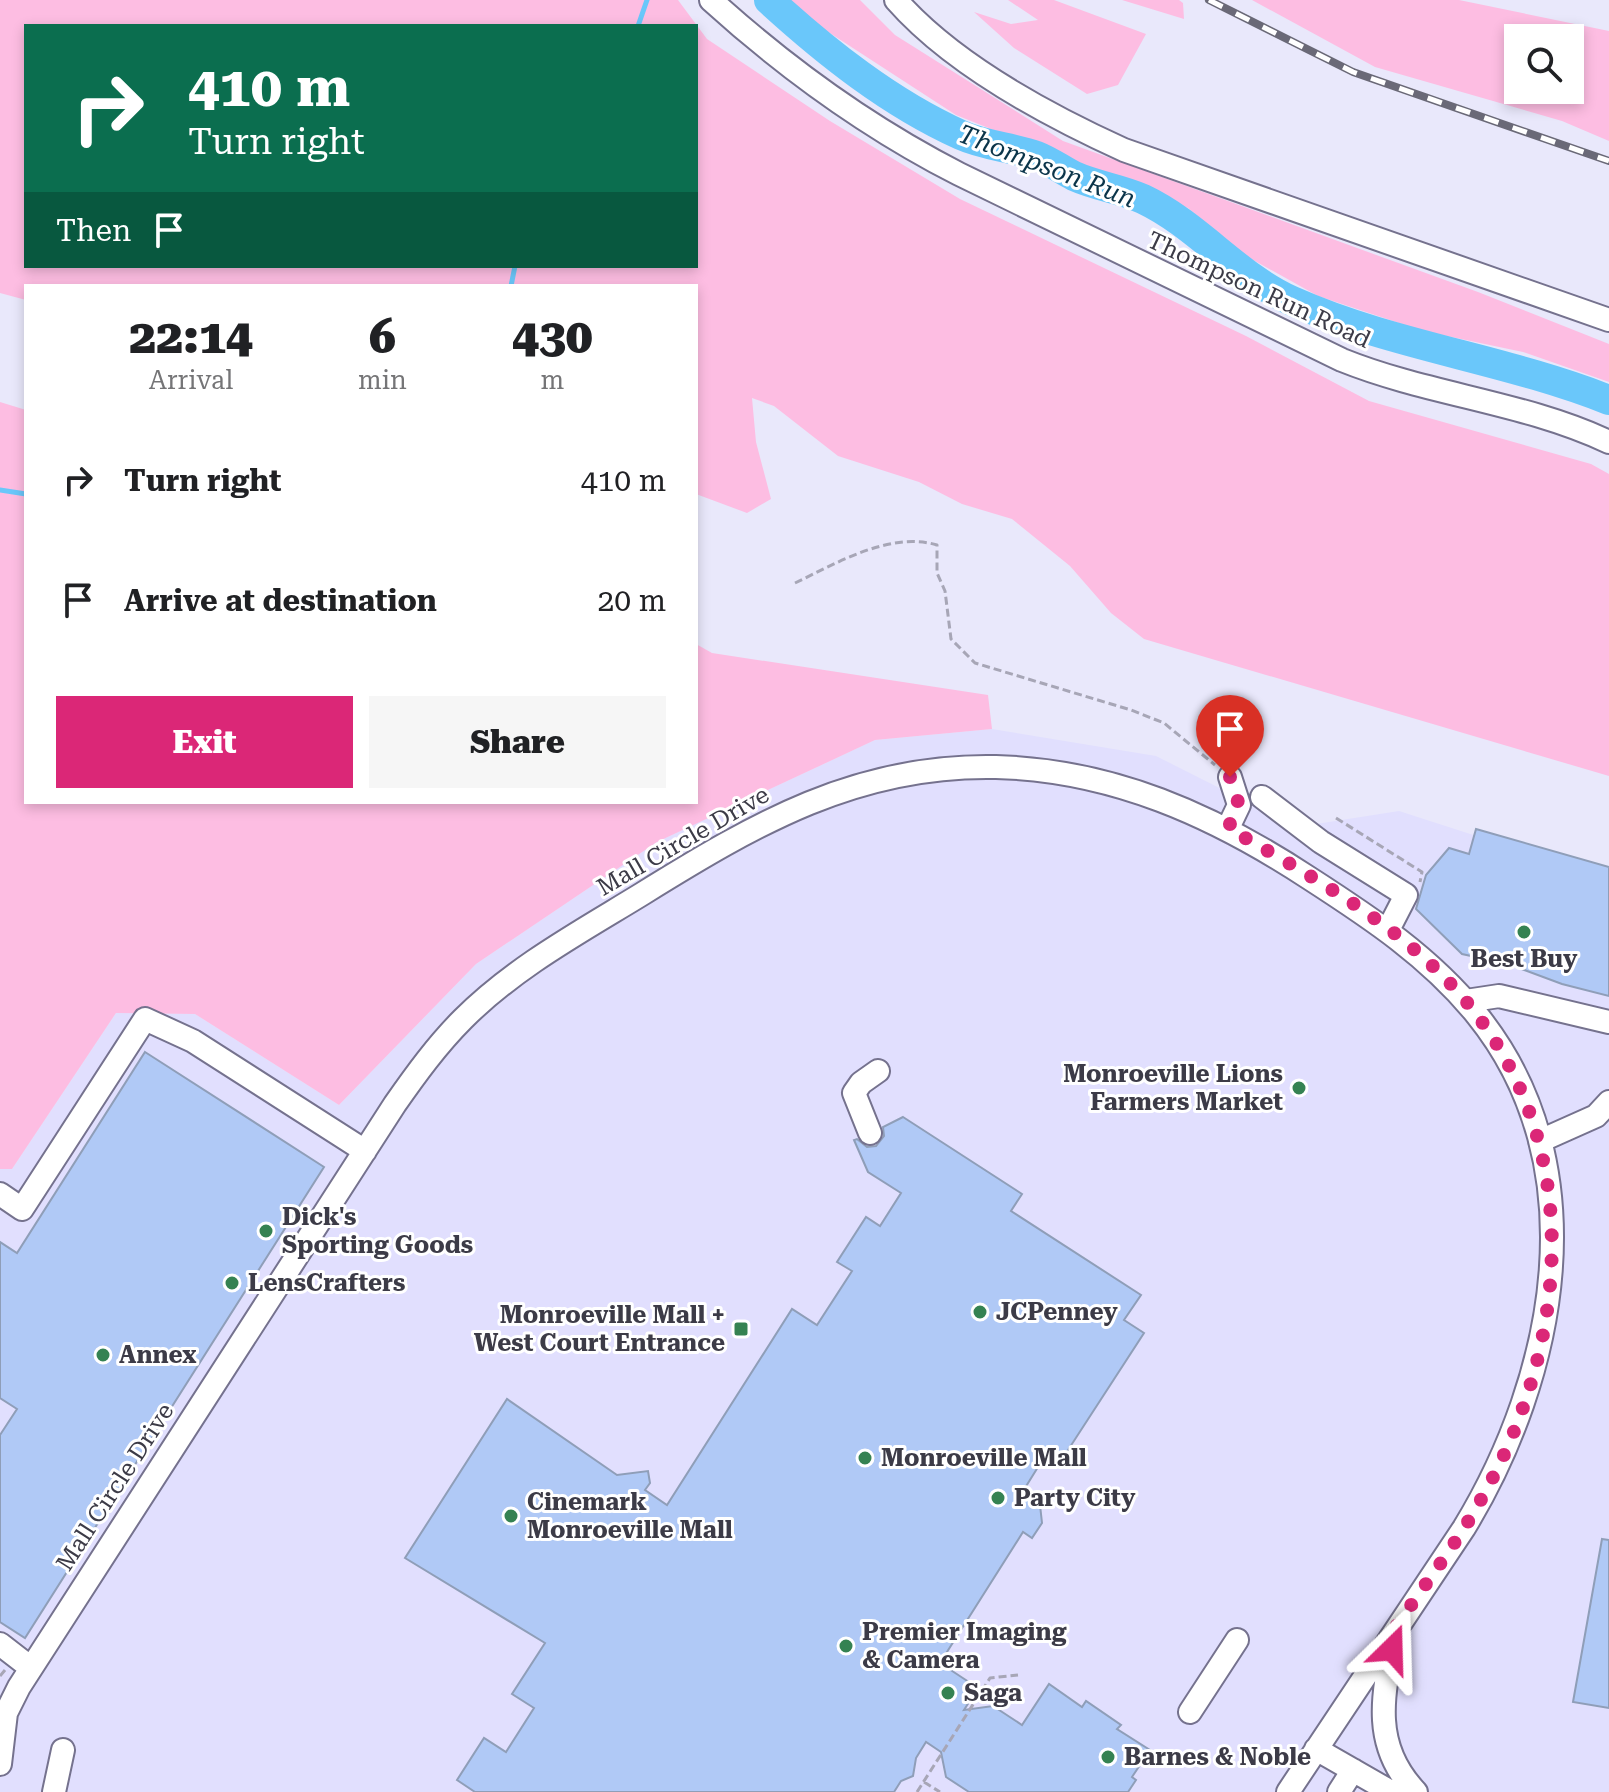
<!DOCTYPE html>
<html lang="en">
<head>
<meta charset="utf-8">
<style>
  body { margin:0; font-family:"Roboto Serif",serif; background:#f6f6f6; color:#202124; height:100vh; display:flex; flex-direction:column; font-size:30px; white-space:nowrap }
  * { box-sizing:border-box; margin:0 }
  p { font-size:26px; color:#757577 }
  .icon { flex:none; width:44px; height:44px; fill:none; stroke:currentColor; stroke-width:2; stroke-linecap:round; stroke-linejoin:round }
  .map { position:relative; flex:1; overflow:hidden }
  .panel { position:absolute; left:24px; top:284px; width:674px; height:520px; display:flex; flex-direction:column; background:#fff; border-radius:0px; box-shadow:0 4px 12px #0003 }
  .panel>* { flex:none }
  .guide { position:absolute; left:24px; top:24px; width:674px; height:244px; border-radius:0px; box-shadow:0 4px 12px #0003; background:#0b6e4f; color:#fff; overflow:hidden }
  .controls { position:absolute; left:1504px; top:24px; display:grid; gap:16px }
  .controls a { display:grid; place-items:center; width:80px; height:80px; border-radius:0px; background:#fff; box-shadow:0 4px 12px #0003; font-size:40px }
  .pin { position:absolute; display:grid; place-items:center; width:68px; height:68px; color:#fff; margin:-82px -34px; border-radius:50% 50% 50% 0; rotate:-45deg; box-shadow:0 0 8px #0007 }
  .pin .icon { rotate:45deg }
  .me { position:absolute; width:88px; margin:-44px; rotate:22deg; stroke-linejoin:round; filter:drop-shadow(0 0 6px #0008) }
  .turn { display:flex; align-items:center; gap:28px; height:168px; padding:0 32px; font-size:36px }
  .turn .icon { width:104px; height:104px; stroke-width:2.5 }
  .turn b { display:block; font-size:56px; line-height:68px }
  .then { display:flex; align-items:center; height:76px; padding:0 32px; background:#0003; gap:16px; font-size:30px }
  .eta { display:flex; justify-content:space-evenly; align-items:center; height:136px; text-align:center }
  .eta b { font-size:48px; font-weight:800; line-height:56px }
  .primary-button { display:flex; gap:16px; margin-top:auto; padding:16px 32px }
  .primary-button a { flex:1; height:92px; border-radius:0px; background:#db2777; color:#fff; font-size:32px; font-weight:800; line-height:92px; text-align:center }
  .primary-button a+a { background:#f6f6f6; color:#202124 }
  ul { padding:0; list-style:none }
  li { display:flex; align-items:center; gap:24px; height:120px; padding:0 32px }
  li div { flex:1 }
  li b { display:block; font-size:30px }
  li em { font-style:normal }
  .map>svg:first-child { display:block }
  .built { fill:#e1dffe }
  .green { fill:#fdbde2; fill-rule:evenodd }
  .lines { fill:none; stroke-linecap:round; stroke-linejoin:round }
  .stream { stroke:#6ac7fa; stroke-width:5 }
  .river { stroke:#6ac7fa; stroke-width:30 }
  .building { fill:#b0c9f6; stroke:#8f9eb8; stroke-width:2 }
  .minor-casing { stroke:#75728e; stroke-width:26 }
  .path { stroke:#a7a6b6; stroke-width:3; stroke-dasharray:8 4; stroke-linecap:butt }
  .minor { stroke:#fff; stroke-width:22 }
  .rail-casing { stroke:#6a6977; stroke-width:8 }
  .rail { stroke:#fff; stroke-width:5; stroke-dasharray:15; stroke-linecap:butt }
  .route { stroke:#db2777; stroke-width:14; stroke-dasharray:0 25.2 }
  .poi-dot { fill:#358252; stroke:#fff; stroke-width:3 }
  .labels { text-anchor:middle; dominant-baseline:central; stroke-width:6; stroke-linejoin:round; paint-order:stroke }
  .street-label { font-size:24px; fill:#3c3b47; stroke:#fff }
  .poi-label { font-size:24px; font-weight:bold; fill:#3c3b47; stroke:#fff; text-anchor:start }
  .water-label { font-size:26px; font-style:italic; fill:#0b354a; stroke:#fff }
</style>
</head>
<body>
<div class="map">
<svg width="1609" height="1792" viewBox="0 0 1609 1792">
  <rect width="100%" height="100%" fill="#e9e8fb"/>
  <path class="built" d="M992,729L1156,756L1297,827L1399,811L1609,879V1792H0V1169H12L116,1013L195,1014L339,1105L476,964L657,842L875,740Z"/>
  <path class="green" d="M0,0H678L707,39L830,121L960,199L1246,336L1369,401L1591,464L1609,474V776L1144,639L1111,613L1070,566L1012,519L962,504L919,482L838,456L774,406L752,398L756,442L771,499L747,513L696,494V286H26V300L0,293ZM26,26H696V266H26Z
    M786,0H860L895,35L1063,141L1478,292L1609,344V382L1523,352L1423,331L1318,296L1246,256L1188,208L956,115L819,26Z
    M1008,0H1054L1146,34L1118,85L1087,94L1014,48L974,12L1011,24L1038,20Z
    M1122,0H1179L1183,3L1184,19Z
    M1252,0H1459L1609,31V141L1562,121L1375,67ZM1518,38H1570V90H1518Z
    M0,402L26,410V802H696V644L712,653L988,695L992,729L875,740L657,842L476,964L339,1105L195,1014L116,1013L12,1169H0Z"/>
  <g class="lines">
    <path class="stream" d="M638,26L647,0
      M511,286L515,266
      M0,490L26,494"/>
    <path class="river" d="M769,0C826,52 890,103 961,135C985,146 1012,147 1037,156C1050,161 1062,170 1074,176C1096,186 1121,189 1143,199C1198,225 1236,276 1292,301C1393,346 1506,359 1609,400"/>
  </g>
  <path class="building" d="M1476,829L1609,867V996L1562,984L1508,964L1462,954L1416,909L1426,875L1449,848L1469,854Z
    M145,1052L324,1167L25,1638L0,1622V1435L17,1409L0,1398V1242L17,1253Z
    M903,1117L1022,1194L1011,1211L1141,1295L1124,1320L1144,1333L1057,1467L1043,1459L1025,1488L1039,1496L1042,1523L1032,1538L1023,1532L940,1663L978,1688L964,1710L993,1706L1022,1725L1049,1684L1082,1707L1086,1701L1121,1725L1117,1729L1150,1750L1132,1777L1136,1780L1128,1792H969L946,1777L941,1752L926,1742L916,1758L913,1776L901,1781L894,1792H475L457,1780L484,1738L506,1752L534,1708L512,1694L545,1643L405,1558L507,1399L617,1475L648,1471L650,1483L645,1490L667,1505L792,1309L817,1325L852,1271L837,1262L866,1217L880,1226L901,1193L868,1172L854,1140L857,1139L867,1147L876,1146L884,1136L883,1127Z
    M1602,1539L1609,1540V1708L1573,1702Z"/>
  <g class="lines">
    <defs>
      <path id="minor" d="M711,0C786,68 869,128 959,174L1342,360C1429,395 1524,402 1609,442
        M896,0C953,65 1047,115 1124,150L1609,320
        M1262,797L1321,842L1406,895L1388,930
        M1228,828L1239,805L1230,777
        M1466,1001L1499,996L1609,1022
        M870,1133L854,1093L861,1083L878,1071
        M1540,1141L1596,1116L1609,1102
        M0,1194L22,1209L145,1019L193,1041L365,1151
        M1394,1640C1382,1697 1372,1746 1416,1792
        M0,1644L31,1668
        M1190,1712L1237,1640
        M1316,1749L1391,1792
        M0,1764L6,1713L19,1687L395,1104C416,1074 437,1045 463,1019C515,967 580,932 642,894C755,824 857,764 996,767C1112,770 1213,815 1309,878C1371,918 1430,957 1477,1015C1598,1165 1557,1375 1464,1528L1288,1792
        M54,1792L63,1750
        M1339,1792L1353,1770"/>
    </defs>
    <use href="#minor" class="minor-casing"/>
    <path class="path" d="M795,583C837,563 890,531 937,545V573L945,591L951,639L975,663L1131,710L1164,723L1215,765
      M1336,818L1422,872L1420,882
      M0,1676L5,1670
      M924,1782L940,1792
      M917,1792L990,1678L1018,1675"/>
    <use href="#minor" class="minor"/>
    <defs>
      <path id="rail" d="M1209,0L1353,72L1609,161"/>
    </defs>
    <use href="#rail" class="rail-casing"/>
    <use href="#rail" class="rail"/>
  </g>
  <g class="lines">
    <path class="route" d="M1230,777L1239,805L1228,828C1301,870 1382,915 1442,975C1585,1118 1577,1328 1483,1496C1458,1542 1425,1584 1396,1627L1392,1649"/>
  </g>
  <g class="poi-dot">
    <circle cx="1524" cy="932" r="8"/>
    <circle cx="1299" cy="1088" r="8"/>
    <circle cx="266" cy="1231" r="8"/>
    <circle cx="232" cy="1283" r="8"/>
    <circle cx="980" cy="1312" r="8"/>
    <rect x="733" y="1321" width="16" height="16" rx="4"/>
    <circle cx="103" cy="1355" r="8"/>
    <circle cx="865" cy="1458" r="8"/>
    <circle cx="998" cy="1498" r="8"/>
    <circle cx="511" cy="1516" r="8"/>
    <circle cx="846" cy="1646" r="8"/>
    <circle cx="948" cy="1693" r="8"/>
    <circle cx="1108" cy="1757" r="8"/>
  </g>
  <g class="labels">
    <g class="street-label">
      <text transform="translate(1259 290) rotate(25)">Thompson Run Road</text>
      <text transform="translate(683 841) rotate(-30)">Mall Circle Drive</text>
      <text transform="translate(115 1487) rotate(-57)">Mall Circle Drive</text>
    </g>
    <g class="poi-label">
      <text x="1524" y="959" text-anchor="middle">Best Buy</text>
      <text x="1283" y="1074" text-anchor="end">Monroeville Lions<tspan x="1283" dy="28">Farmers Market</tspan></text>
      <text x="282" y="1217">Dick's<tspan x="282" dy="28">Sporting Goods</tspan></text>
      <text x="248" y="1283">LensCrafters</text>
      <text x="996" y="1312">JCPenney</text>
      <text x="725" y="1315" text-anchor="end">Monroeville Mall +<tspan x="725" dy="28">West Court Entrance</tspan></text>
      <text x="119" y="1355">Annex</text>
      <text x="881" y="1458">Monroeville Mall</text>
      <text x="1014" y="1498">Party City</text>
      <text x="527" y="1502">Cinemark<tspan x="527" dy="28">Monroeville Mall</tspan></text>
      <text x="862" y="1632">Premier Imaging<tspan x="862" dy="28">&amp; Camera</tspan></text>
      <text x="964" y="1693">Saga</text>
      <text x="1124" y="1757">Barnes &amp; Noble</text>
    </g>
    <g class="water-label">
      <text transform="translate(1047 166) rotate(21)">Thompson Run</text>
    </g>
  </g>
</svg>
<div class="controls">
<a><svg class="icon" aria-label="search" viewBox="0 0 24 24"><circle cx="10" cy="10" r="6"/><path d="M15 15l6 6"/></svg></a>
</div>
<div class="pin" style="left:1230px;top:777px;background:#d93025"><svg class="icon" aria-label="arrive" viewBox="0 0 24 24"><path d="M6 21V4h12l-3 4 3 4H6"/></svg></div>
<svg class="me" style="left:1392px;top:1649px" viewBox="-20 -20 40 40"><path d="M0-17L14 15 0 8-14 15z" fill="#db2777" stroke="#fff" stroke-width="4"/></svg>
<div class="guide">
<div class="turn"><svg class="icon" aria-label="right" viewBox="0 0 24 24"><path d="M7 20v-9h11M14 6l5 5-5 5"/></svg><div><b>410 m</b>Turn right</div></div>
<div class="then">Then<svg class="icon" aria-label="arrive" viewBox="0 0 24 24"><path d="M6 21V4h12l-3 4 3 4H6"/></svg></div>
</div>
<section class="panel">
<div class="eta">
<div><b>22:14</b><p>Arrival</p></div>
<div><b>6</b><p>min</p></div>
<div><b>430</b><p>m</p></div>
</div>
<ul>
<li><svg class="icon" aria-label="right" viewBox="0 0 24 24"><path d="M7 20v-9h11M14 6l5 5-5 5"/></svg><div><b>Turn right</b></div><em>410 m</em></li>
<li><svg class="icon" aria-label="arrive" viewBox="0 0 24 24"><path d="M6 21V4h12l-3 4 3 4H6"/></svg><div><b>Arrive at destination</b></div><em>20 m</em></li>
</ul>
<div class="primary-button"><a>Exit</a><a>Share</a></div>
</section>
</div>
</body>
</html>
